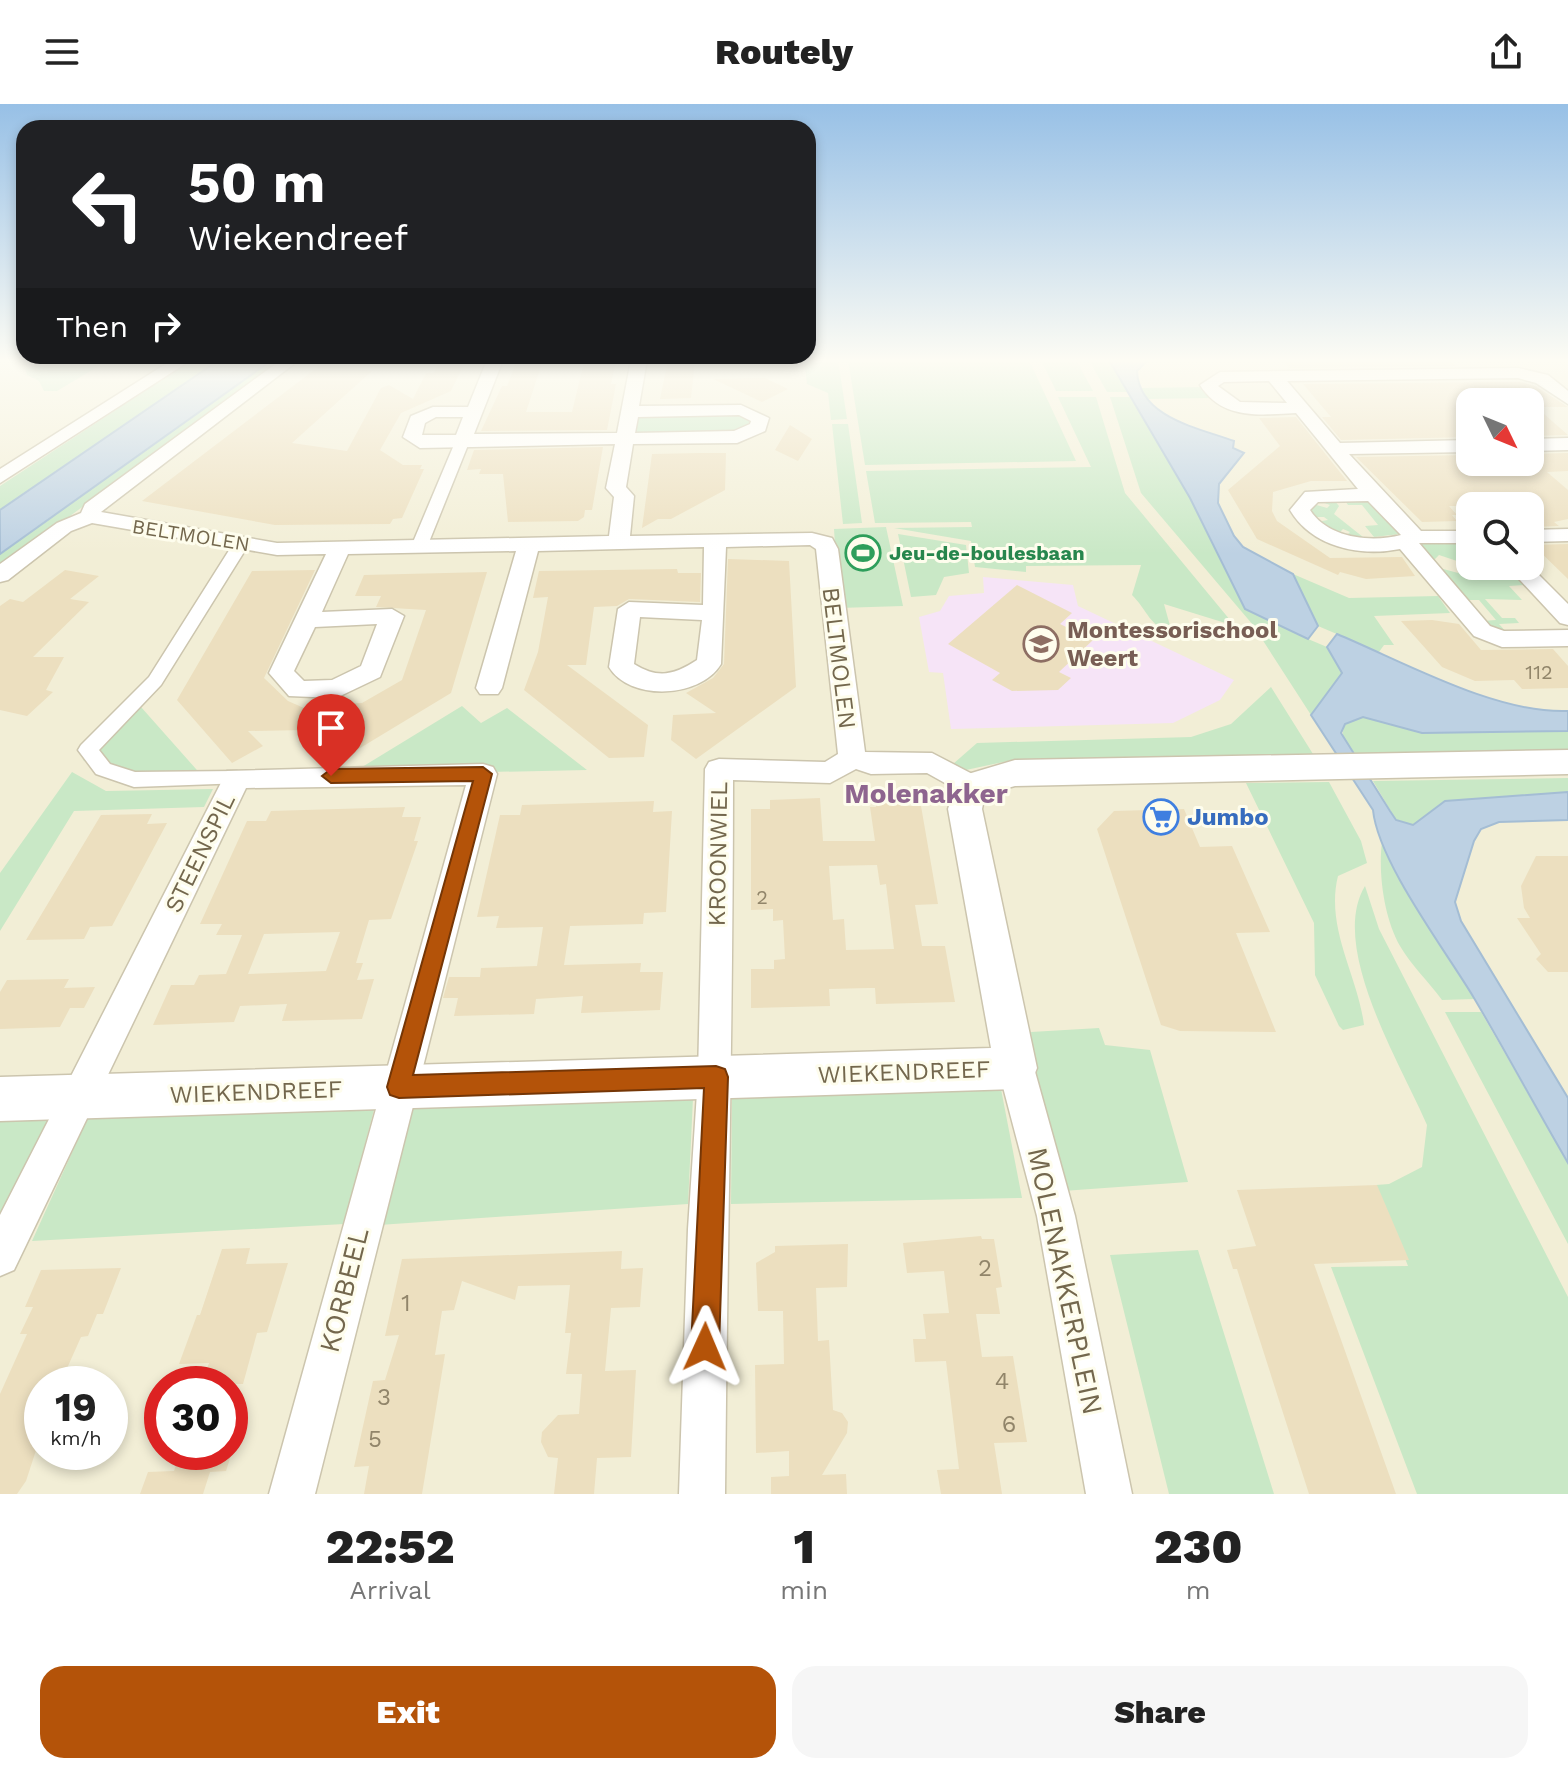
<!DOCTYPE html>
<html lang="en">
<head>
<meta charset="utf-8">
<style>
  body { margin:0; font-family:"Work Sans",sans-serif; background:#f6f6f6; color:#222; height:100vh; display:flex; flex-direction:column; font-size:30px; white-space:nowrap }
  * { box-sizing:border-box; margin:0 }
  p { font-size:26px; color:#767676 }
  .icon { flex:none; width:44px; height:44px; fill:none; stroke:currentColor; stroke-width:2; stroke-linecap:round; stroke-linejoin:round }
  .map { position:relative; height:1390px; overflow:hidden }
  .details { display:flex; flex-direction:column; background:#fff; flex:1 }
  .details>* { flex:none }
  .banner { position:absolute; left:16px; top:16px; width:800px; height:244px; border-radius:24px; box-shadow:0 4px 12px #0003; background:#202124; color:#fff; overflow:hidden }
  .needle { width:52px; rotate:133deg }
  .fabs { position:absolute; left:1456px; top:284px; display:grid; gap:16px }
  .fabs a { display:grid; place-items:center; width:88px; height:88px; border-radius:16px; background:#fff; box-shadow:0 4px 12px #0003; font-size:40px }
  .speed { position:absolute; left:24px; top:1262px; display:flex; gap:16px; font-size:40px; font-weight:700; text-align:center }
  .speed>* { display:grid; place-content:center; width:104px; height:104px; border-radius:50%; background:#fff; box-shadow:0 4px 12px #0003; line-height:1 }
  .speed small { font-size:20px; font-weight:400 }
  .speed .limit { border:12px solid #d22; background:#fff; color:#111 }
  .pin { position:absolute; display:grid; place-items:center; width:68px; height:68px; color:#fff; margin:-82px -34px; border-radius:50% 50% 50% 0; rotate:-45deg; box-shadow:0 0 8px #0007 }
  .pin .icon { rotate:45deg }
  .me { position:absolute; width:88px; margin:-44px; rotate:1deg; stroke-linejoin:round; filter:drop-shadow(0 0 6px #0008) }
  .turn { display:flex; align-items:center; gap:28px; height:168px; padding:0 40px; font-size:36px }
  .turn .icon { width:104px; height:104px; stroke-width:2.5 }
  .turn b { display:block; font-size:56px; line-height:68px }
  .then { display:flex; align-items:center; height:76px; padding:0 40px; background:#0003; gap:16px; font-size:30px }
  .eta { display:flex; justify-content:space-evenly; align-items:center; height:136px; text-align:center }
  .eta b { font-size:48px; font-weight:800; line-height:56px }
  .primary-button { display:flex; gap:16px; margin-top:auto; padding:16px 40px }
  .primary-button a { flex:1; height:92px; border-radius:24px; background:#b45309; color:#fff; font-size:32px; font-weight:800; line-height:92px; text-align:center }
  .primary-button a+a { background:#f6f6f6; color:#222 }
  header { display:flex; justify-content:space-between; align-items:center; height:104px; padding:0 40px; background:#fff; font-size:36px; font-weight:800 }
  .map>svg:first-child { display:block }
  .residential { fill:#f2eed6; fill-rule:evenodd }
  .education { fill:#f6e4f7 }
  .green { fill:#c9e8c6 }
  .water { fill:#bdd1e3; stroke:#a4bdd4; stroke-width:2 }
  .building { fill:#ecdfbf; fill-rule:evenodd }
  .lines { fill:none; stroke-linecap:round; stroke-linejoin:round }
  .pedestrian-casing { stroke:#ccc5ae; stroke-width:3 }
  .minor-casing { stroke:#ccc5ae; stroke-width:3 }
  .tertiary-casing { stroke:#ccc5ae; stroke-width:3 }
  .pedestrian { fill:#fff; fill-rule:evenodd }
  .minor { fill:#fff; fill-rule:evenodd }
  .tertiary { fill:#fff; fill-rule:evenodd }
  .route { fill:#b45309; stroke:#753606; stroke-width:2 }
  .labels { text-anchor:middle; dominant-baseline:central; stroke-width:6; stroke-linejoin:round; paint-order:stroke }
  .far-street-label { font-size:20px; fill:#73674d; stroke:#fefded }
  .far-leisure-label { font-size:20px; font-weight:bold; fill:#27864d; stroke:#fefded; text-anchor:start }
  .number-label { font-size:20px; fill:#91856a }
  .education-label { font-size:24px; font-weight:bold; fill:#785e54; stroke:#fefded; text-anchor:start }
  .street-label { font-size:24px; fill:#73674d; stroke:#fefded }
  .shop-label { font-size:24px; font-weight:bold; fill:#366cbe; stroke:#fefded; text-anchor:start }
  .near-number-label { font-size:24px; fill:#91856a }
  .quarter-label { font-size:28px; font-weight:bold; fill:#8e658f; stroke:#fefded }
  .near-street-label { font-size:28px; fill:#73674d; stroke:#fefded }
</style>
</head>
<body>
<header><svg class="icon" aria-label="menu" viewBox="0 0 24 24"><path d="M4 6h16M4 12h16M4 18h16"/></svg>Routely<svg class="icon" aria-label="share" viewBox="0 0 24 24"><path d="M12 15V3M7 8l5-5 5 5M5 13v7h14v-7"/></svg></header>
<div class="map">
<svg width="1568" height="1390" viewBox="0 0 1568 1390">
  <rect width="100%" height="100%" fill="#fbf9e7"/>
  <path class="residential" d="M0,256H1568V1390H0ZM1470,298H1530V358H1470ZM1470,402H1530V462H1470ZM42,1280H110V1348H42ZM162,1280H230V1348H162Z"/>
  <path class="education" d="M983,473L1073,481L1078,502L1234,576L1220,596L1173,619L951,625L943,569L929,568L919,513L940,507L949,492L984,489Z"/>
  <path class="green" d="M51,256H109L57,287H44L39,277L27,271L25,265Z
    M192,256H219L0,406V382Z
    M272,256H284L0,463V450Z
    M804,256H838L847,315L831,316L828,289L807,280Z
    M848,256H1029L1076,357L865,361Z
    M1041,256H1076L1093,287H1056Z
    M1089,256H1109L1128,288H1107Z
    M1205,283L1211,294L1147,295L1141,284Z
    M1058,293H1096L1125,389L1235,522L1164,500L1172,529C1149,522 1148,507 1132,491L1141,461L1026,462V468L975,463L971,437L894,424L972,423L971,418L875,419L866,367L1091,363Z
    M1110,293H1131L1190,394L1308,535L1327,543L1342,569L1311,611L1253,521L1141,389Z
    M738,310L749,314V324L737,330L635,332L638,312Z
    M832,320H848L862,419L843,420Z
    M1344,395L1370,397L1400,430L1374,433L1365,422L1378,421L1362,401H1348Z
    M1316,396H1334L1339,402L1334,410L1363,433H1345L1350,428L1343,425L1338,430L1316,418L1328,416L1324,413H1312L1306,407L1313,400L1327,404L1330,401Z
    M886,423L903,502L839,504L834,425Z
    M898,430L966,441L969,469L944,473L936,491L911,493Z
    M1420,438H1470V462H1505L1524,481L1509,482L1522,496L1485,495L1502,514H1515L1519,519L1499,520L1508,530L1482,517L1496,516L1479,496H1464L1436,463L1458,469L1460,458L1439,451L1432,458L1418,444Z
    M1293,470L1349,494L1438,492L1450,509L1374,512L1394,541H1384L1379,548L1318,522Z
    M1271,583L1313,650L1017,655L966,666L953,660L977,639L1191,633L1231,620Z
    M462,602L481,619L507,604L587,666L349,671Z
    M141,603L204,674L99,667L83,656Z
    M1362,613L1422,629L1568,627V649H1355C1344,639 1340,634 1345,620Z
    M72,668L106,687L213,685L204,703L74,707L0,827V769Z
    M1568,674V688L1446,697L1413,721L1396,716L1373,677Z
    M1329,678L1361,737L1367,759L1338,772C1325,824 1358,872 1364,921L1343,926L1339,922L1315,871L1314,819L1246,679Z
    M1382,738L1411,793L1475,895L1442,896C1429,878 1411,861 1400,842C1384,814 1378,769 1382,738Z
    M1365,782L1379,825L1568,1193V1390H1417L1331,1163L1408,1162L1376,1081L1389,1080L1422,1063L1427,1021C1402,962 1328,843 1365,782Z
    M1445,908H1481L1568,1059V1140Z
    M1099,924L1105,941L1150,946L1188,1078L1063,1087L1034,961L1031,928Z
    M1001,985L1022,1094L731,1100L732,993Z
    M693,994L688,1100L379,1121L409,1002Z
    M375,1002L344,1120L32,1137L89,1011Z
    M50,1011L0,1112V1013Z
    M1198,1146L1274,1390H1169L1110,1151Z"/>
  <path class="water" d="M219,256H272L0,450V406Z
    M1109,256H1148L1137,267C1139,314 1199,324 1234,337L1233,344L1244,349L1219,380L1218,399L1234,432L1243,443L1293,470L1318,522L1308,535L1245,505L1190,394Z
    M1337,530C1404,558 1496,610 1568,607V627L1422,629L1363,613L1345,620L1341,629L1390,707L1396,716L1413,721L1445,697L1568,688V716L1499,718L1481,725L1474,737L1455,798L1461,817L1568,994V1059C1536,1004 1506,948 1474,894C1446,847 1378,758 1373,706L1311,611L1342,569L1327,543Z"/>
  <path class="building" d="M454,256H466L451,287L401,309L380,346L403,361H422L420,365H424L402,414L393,415L390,420L275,421L142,397L322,260L372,267L292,339L347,347L381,284L389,281L413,295L426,269H434L437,262Z
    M517,256H543L526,308H572L584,258L616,256L611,280H616L607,326L481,327L502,282H507Z
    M668,256H695L691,294L660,295Z
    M1282,256H1449L1456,262L1289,264Z
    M765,274L788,285L762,298L713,275Z
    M1520,278L1535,282L1568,303H1536L1568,331L1530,332V298H1470V333L1341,336L1322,313H1331L1303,280Z
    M1296,313L1347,377H1311L1273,388L1272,407L1277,417L1330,454L1402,453L1415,472L1366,475L1340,468L1338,471L1257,435L1228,386L1280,342L1259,314Z
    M790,321L812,335L798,357L775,346Z
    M603,343L592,406H585L584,413L578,417L508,418L503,370H479L481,365L467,366L474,346Z
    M700,349H726L725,386L671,415H658L642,424L652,350Z
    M1568,349V367L1547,368L1568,386V415L1554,418L1559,422L1530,423V402H1449L1457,411H1452L1457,417L1422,418L1356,353L1470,351V358H1530V350Z
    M1568,440V475L1533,441Z
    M728,455L789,457L796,583L696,655L671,636L673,611L716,609L686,589L713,574L724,560Z
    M677,465L678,469H701L700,498L629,495L617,502L594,503L586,561H567L648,621L644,653L609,654L524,586L538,548L548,493L533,494L539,467Z
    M65,466L99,472L70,495L89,498L33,553H64L46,586L53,588L27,612L0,606V502L10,495L23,498Z
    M315,466L264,574L288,597L313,608L316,601L362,599L402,576L426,506L376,503L381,492H355L364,471L487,468L451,589L337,658L305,626L248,627L263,642L232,659L177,596L252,467Z
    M1017,481L1072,509L1060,520L1093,536L1059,568L1071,574L1058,586L1012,587L992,576L1000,569L948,540Z
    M1432,516L1459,520L1481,546L1553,545L1568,562V584L1522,585L1514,576L1475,577L1442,563L1401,517Z
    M899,692L901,702H921L938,800L915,801L922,842H945L955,898L876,900L875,884H868L829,885L830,902L751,904V865H774V856L785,855L783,816L773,817V805L751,806V705H770V696L820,694L823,737H875L870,703H876L875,693ZM877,761L880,781L886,780L894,845L846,846L844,815L833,816L829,762Z
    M654,697L653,708L672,707L666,808L644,809L643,820L570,822L564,861L641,859L640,868H663L660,906L581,909L583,892L536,895L534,910L454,912L458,894H443L449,873H480L481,864L537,862L543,823L496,824L499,812L477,813L500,711H520L522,701Z
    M405,703L402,713H421L414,737H418L391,815L369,816L356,859H363L357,876L374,875L362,915L282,917L287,900L240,902L234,918L153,921L171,881H194L199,871L226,870L242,831H216L222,820H200L247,717H266L271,707ZM340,828L326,867L248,870L264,830Z
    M1184,705L1200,743L1232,742L1270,828L1236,829L1276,928L1180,927L1161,921L1097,725L1114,707Z
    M152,710L147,720L167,719L112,822L90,823L84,835L26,836L101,711Z
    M1536,752H1568V868H1548L1536,855L1541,850L1517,814H1530L1524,804L1521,782Z
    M69,875L64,884L95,883L84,904H70L60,923L0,925V888L7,876Z
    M1377,1081L1409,1156L1314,1160L1396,1390H1309L1237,1165H1233L1227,1146L1256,1142L1237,1086Z
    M981,1132L982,1135H994L1002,1183L996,1184L1000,1210H976L982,1253L1013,1252L1027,1338L994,1339L1002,1390H941L937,1366L959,1365L946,1257L915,1258L913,1235H926L923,1210L949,1209L944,1167L907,1169L903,1139Z
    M848,1140L847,1183L816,1184L818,1237L829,1236L833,1306L842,1309L848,1318L847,1329L822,1371L846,1370L847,1390H771V1373L789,1372V1347L756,1349L755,1261L784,1260L783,1207H758L756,1159L775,1148V1142Z
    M250,1144L246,1160L288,1159L267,1228L257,1229L243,1280H202L209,1259L179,1260L197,1211H200L222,1145Z
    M622,1147L621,1165L643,1164L640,1203L611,1204L605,1267L636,1266L631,1353L597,1354L594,1390H554L558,1354L548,1353L541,1338L542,1328L558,1311L579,1310L582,1270H566L571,1229H565L570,1181L518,1182L515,1196L462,1177L454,1206L442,1207L435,1251L445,1250L422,1390H364L369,1362L354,1363L373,1277L385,1276L399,1231L385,1232L402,1155Z
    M121,1164L103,1210H97L88,1232L81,1233L60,1280H42V1328L26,1377L17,1390H0V1290L27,1230H20L33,1203H25L41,1166Z
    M180,1348H232L226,1367L210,1368L203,1390H140L148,1368L174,1367Z"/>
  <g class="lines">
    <defs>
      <path id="pedestrian" d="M463,332L470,336L427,443L424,446H414L411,443L456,336Z
        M241,435L249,440L161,581L99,646L110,660L135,668L237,667L247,674L244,679L134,683L96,670L78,646L81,641L149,573L233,440Z"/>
      <path id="minor" d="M172,256H191L0,379V365Z
        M281,256H299L101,408L277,439L609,432L614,393L606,384L615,340L420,344L403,333L411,312L433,303H468L487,256H503L474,330L617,329L631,256H647L639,302L741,301L769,314L765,327L737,339L633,340L626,383L634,392L630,432L812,429L832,434L838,445L865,648L932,649L980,674L984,682L980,690L970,693L927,669L871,670L856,665L830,679L733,676C733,914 727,1152 725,1390H679L688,1125L698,973L705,665L709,658L719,655L825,658L838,650L816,445L810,441L726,443L721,560C701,594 630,598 609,563L618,505L629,498L703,501L704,443L538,447L502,584L498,590H480L476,584L516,447L348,450L322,508L392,505L404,512L380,573L336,594L289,592L269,569L326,450L277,451L92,419L71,427L8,476L0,478V460L57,419L81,409L85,400ZM739,311L751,317L750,320L734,327L635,329L638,313ZM436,313H463L456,331H422L425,319ZM640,513L702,516L697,556C674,571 658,575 634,560ZM377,520L361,562L332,576L304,577L294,567L315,523Z
        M1518,264L1548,271L1568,287V300L1536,279L1518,274L1287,277L1340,339L1470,336V348L1349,350L1421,427H1470V439H1419L1490,522L1504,527L1568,526V542L1502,543L1474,532L1400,445C1359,453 1312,443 1290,406L1305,388L1358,385L1296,309C1259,311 1222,316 1200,281L1220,268ZM1269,277L1287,299L1240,298L1218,282L1224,278ZM1368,397L1401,431C1371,439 1328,434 1310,406L1318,398Z
        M1568,334V346L1530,347V335Z
        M1568,425V437L1530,438V426Z
        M1507,462H1530L1568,500V521L1560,519Z
        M483,660L493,663L497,670L315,1390H269L466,681L246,684L14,1166L0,1172V1111L227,667Z
        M1016,947L1028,952L1034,964L1075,1112L1132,1390H1086L1037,1112L998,964L1004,952Z"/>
      <path id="tertiary" d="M1568,646V670L1015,682L985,690L982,705L1037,964L1031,979L1016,985L0,1017V973L991,944L948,705L958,673L1015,656Z"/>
    </defs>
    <use href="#pedestrian" class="pedestrian-casing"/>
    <use href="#minor" class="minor-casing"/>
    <use href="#tertiary" class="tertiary-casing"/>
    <use href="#pedestrian" class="pedestrian"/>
    <use href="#minor" class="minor"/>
    <use href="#tertiary" class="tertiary"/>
  </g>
  <linearGradient id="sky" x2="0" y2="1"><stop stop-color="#97c0e6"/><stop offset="0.57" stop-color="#fdfcf4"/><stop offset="1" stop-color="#fdfcf4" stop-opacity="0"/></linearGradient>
  <rect width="1568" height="450" fill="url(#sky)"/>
  <path class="route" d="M483,663L492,670L413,971L716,962L725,965L728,973L719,1243L715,1253L705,1257L695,1253L691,1243L704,984L399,994L390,991L387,983L473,677L331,679L322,672L331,665Z"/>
  <defs>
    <symbol id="stadium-ring" viewBox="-11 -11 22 22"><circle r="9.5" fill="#fefded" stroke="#2e9e5b" stroke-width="1.5"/><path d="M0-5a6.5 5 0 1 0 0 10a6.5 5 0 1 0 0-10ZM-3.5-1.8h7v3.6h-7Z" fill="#2e9e5b"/></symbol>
    <symbol id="school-ring" viewBox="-11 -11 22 22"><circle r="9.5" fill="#fefded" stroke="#8d6e63" stroke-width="1.5"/><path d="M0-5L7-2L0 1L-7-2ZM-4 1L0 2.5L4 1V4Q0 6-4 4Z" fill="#8d6e63"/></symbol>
    <symbol id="supermarket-ring" viewBox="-11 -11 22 22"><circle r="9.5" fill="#fefded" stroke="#3f7fe0" stroke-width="1.5"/><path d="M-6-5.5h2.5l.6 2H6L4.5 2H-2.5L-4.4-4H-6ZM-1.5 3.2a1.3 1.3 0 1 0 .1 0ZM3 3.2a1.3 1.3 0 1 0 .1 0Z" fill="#3f7fe0"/></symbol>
  </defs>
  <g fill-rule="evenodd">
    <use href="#stadium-ring" x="843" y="429" width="40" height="40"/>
    <use href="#school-ring" x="1021" y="520" width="40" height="40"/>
    <use href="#supermarket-ring" x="1141" y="693" width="40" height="40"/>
  </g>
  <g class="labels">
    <g class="far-street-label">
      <text transform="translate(191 431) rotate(9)">BELTMOLEN</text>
    </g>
    <g class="far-leisure-label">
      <text x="889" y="449">Jeu-de-boulesbaan</text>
    </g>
    <g class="number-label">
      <text x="1539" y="568">112</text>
      <text x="762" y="793">2</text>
    </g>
    <g class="education-label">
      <text x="1067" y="526">Montessorischool<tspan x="1067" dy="28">Weert</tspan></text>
    </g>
    <g class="street-label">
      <text transform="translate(839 554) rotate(83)">BELTMOLEN</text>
      <text transform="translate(200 749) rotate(-64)">STEENSPIL</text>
      <text transform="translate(718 750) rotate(-89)">KROONWIEL</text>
      <text transform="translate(904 968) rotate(-2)">WIEKENDREEF</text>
      <text transform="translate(256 988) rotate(-2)">WIEKENDREEF</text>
    </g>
    <g class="shop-label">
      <text x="1187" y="713">Jumbo</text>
    </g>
    <g class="near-number-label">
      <text x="985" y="1164">2</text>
      <text x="406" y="1199">1</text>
      <text x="1002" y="1277">4</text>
      <text x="384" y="1293">3</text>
      <text x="1009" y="1320">6</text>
      <text x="375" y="1335">5</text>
    </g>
    <g class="quarter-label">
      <text x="926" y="689">Molenakker</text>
    </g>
    <g class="near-street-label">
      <text transform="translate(1065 1177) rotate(78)">MOLENAKKERPLEIN</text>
      <text transform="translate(344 1186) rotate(-76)">KORBEEL</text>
    </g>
  </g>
</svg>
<div class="fabs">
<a><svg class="needle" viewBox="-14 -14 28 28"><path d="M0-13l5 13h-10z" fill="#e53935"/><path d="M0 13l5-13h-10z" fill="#767676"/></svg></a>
<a><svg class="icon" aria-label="search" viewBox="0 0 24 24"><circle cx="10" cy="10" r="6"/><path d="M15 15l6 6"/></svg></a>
</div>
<div class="speed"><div>19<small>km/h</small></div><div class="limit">30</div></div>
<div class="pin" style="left:331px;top:672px;background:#d93025"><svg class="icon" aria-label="arrive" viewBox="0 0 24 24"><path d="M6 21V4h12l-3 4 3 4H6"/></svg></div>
<svg class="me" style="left:705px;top:1243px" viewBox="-20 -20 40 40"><path d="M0-17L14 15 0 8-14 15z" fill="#b45309" stroke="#fff" stroke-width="4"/></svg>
<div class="banner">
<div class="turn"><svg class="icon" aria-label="left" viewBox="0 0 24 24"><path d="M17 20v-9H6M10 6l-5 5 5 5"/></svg><div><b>50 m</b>Wiekendreef</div></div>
<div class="then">Then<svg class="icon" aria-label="right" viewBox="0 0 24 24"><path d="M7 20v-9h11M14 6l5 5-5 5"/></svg></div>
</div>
</div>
<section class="details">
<div class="eta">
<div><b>22:52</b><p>Arrival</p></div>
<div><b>1</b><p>min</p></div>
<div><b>230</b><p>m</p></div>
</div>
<div class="primary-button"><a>Exit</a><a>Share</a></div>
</section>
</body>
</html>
